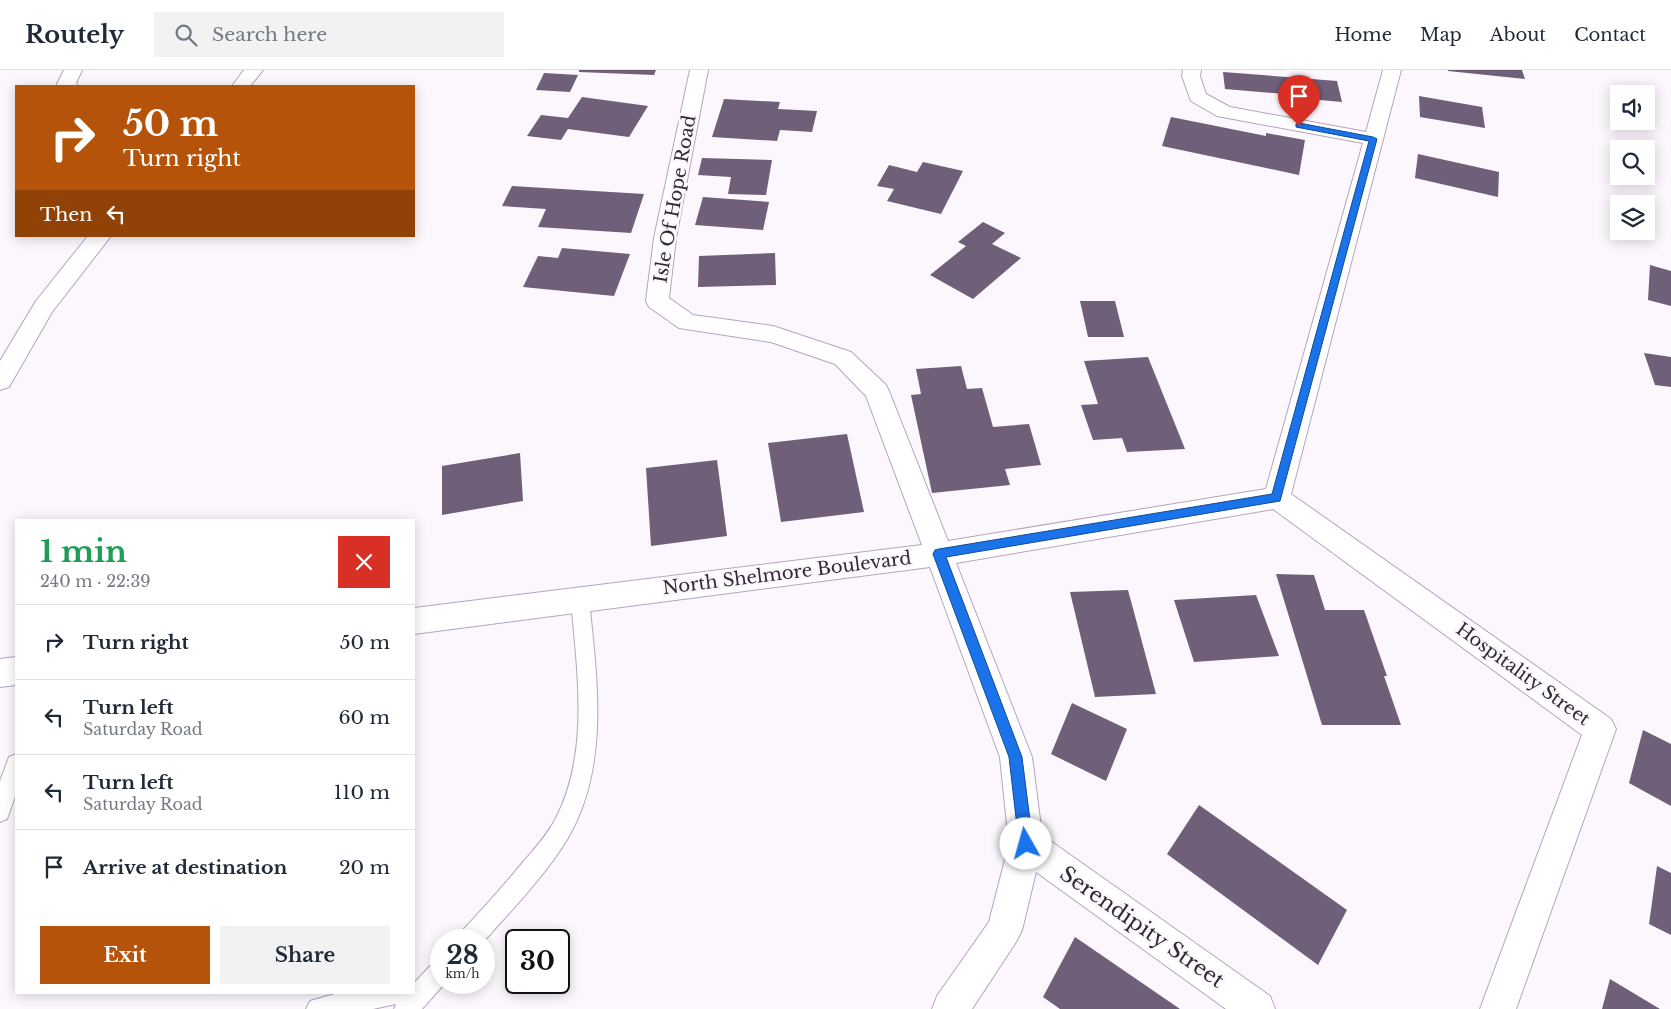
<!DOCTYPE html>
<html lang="en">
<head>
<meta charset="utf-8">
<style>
  body { margin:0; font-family:"Libre Baskerville",serif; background:#f2f2f3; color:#1f2937; height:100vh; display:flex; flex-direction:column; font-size:19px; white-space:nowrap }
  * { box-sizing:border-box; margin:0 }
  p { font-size:16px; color:#747a83 }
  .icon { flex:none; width:28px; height:28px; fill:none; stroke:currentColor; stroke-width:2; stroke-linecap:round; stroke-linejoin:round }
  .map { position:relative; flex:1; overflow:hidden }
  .side { position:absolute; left:15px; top:449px; width:400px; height:475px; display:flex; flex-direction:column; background:#fff; border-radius:0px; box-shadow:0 2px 12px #0003 }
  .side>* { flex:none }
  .banner { position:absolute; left:15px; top:15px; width:400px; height:152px; border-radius:0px; box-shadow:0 2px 12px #0003; background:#b45309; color:#fff; overflow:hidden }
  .fabs { position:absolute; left:1610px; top:15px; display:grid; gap:10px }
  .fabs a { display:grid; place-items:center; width:45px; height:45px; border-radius:0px; background:#fff; box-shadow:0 2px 12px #0003; font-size:25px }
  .speed { position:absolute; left:430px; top:859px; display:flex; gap:10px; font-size:25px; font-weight:700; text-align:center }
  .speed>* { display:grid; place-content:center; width:65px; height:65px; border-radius:50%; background:#fff; box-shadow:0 2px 12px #0003; line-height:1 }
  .speed small { font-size:12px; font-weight:400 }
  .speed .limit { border:2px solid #111; border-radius:8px; background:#fff; color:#111 }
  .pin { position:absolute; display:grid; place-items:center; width:42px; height:42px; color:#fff; margin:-51px -21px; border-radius:50% 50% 50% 0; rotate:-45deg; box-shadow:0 0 5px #0007 }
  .pin .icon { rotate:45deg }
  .me { position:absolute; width:55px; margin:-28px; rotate:353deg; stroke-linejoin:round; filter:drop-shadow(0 0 4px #0008) }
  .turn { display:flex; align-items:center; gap:18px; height:105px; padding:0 25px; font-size:22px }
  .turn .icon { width:65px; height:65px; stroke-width:2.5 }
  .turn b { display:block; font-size:35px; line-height:42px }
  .then { display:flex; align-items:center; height:48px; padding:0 25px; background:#0003; gap:10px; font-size:19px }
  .round { display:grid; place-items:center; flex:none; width:52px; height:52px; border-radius:0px; background:#f2f2f3 }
  .overview { display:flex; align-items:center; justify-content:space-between; height:85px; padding:0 25px }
  h1 { font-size:30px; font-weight:700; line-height:38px; color:#1e9e55 }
  .cta { display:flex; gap:10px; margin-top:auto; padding:10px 25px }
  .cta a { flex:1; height:58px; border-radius:0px; background:#b45309; color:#fff; font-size:20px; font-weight:700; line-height:58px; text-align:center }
  .cta a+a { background:#f2f2f3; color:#1f2937 }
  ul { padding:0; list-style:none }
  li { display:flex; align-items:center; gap:15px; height:75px; padding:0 25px; border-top:1px solid #e0e1e3 }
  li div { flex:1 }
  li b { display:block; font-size:19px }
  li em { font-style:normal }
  header { display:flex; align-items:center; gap:30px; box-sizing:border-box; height:70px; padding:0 25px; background:#fff; border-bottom:1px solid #e0e1e3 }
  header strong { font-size:24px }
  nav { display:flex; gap:28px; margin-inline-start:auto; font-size:18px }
  .search { width:350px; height:45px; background:#f2f2f3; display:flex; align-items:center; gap:12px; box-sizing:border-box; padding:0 18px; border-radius:0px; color:#747a83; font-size:19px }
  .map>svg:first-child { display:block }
  .building { fill:#6f5f78 }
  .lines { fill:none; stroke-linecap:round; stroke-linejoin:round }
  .lane-casing { stroke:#b5a4bf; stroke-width:2 }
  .street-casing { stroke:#b5a4bf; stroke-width:2 }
  .lane { fill:#fff; fill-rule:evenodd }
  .street { fill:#fff; fill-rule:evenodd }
  .route { fill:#1a73e8; stroke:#114b97 }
  .labels { text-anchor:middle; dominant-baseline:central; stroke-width:5; stroke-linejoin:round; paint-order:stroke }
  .street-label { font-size:18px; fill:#312a35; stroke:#fbf7fd }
  .near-street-label { font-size:21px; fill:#312a35; stroke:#fbf7fd }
</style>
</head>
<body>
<header>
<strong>Routely</strong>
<div class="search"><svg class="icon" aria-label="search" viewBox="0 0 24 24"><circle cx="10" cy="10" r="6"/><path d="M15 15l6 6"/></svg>Search here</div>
<nav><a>Home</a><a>Map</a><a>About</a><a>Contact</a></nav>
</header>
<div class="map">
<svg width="1671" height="939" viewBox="0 0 1671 939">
  <rect width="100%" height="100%" fill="#fbf7fd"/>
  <path class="building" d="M579,0H656L654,5L579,2Z
    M1448,0H1522L1525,9L1448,1Z
    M1223,2L1337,11L1342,32L1298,28L1297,25L1225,19Z
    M544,3L578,5L570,22L536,20Z
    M1419,26L1482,37L1485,58L1420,47Z
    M582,27L648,36L629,67L568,59L561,70L527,66L541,45L568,48Z
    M724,29L780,32L778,39L817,41L812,62L780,60L777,71L712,67Z
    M1171,47L1266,66V63L1305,70L1299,105L1162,76Z
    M1418,84L1499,102L1498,127L1415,108Z
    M702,88L772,90L766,125L728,124L731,107L698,105Z
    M923,92L963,101L941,144L887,131L894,119L877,116L889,95L917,102Z
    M512,116L644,124L631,163L538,157L546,139L502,136Z
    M703,127L769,132L763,160L695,155Z
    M983,152L1005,163L992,174L1021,188L973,229L930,205L966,176L958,172Z
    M562,178L630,184L614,226L523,217L538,186L558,188Z
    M775,183L776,215L698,217L699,186Z
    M1650,195L1671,201V236L1648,230Z
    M1080,231H1115L1124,267H1088Z
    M1644,283L1671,287V317L1655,315Z
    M1148,287L1185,379L1127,382L1122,368L1093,370L1081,335L1098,334L1084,291Z
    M961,296L967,319L982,318L993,357L1029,354L1041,395L1005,399L1010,415L932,423L911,325L921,324L916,299Z
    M847,364L864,442L781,452L768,373Z
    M520,383L523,431L442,445V396Z
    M717,390L727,466L651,476L646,398Z
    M1276,504L1314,505L1325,540H1364L1387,606H1384L1401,655H1322Z
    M1128,520L1156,624L1095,627L1070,522Z
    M1256,525L1279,586L1194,592L1174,530Z
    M1072,633L1127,659L1106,711L1051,684Z
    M1643,660L1671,674V736L1629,713Z
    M1199,735L1347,840L1318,895L1167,784Z
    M1657,796L1671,803V865L1649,854Z
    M1075,867L1180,939H1060L1043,927Z
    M1610,909L1660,939H1602Z"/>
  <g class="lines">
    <defs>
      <path id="lane" d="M580,522L586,524L589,530C597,609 610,695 568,768C548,802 511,841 484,871L458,870L461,862C483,839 504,815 524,791C536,777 548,764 556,748C590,682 577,600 571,530L574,524Z
        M16,684V724L7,749L0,752V711L9,687Z
        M441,890V912H446L422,939H394L396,934L373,939H306L310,931L341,922H414V913L433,893Z"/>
      <path id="street" d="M64,0H82L76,13L78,16H58L57,14Z
        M244,0H263L250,16H232Z
        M690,0H708L676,168L669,228L693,245L773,256L851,282L886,315L889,321L948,471L1266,419L1363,73L1217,46L1191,31L1182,6L1183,0H1201L1200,6L1206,24L1230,37L1366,62L1383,0H1401L1291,424L1611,649L1616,659L1516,939H1480L1582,665L1273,439L956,493L1032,687L1042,765L1270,926L1275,939H1226L1036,802L1022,860L1016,872L972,939H932L937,926L989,852L1009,774L1000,687L930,497L414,564V538L922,475L866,326L835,294L771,272L679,258L649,237L646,231L654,168Z
        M88,166H111L52,242L9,317L0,320V291L36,231Z
        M16,587V615L0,617V589Z"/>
    </defs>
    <use href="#lane" class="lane-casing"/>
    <use href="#street" class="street-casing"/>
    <use href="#lane" class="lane"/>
    <use href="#street" class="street"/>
  </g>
  <path class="route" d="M1299,53L1373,67L1377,69L1280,431L946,487L1022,687L1033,774L1031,779L1026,781L1021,779L1019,774L1009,687L933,484L935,480L939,479L1272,424L1369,71L1296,57V54Z"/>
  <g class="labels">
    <g class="street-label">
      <text transform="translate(675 129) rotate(-80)">Isle Of Hope Road</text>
      <text transform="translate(787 503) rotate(-7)">North Shelmore Boulevard</text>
      <text transform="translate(1523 604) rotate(36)">Hospitality Street</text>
    </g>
    <g class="near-street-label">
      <text transform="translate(1142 857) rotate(35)">Serendipity Street</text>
    </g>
  </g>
</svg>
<div class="fabs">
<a><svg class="icon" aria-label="sound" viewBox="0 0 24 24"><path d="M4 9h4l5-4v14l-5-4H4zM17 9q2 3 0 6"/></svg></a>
<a><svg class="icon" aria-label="search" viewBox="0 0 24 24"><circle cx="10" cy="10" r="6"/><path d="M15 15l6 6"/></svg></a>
<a><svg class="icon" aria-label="layers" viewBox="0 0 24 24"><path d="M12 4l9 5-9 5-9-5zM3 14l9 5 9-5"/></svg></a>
</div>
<div class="speed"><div>28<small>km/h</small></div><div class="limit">30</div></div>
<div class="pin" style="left:1299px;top:56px;background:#d93025"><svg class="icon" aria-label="arrive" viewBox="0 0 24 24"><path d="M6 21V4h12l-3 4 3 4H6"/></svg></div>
<svg class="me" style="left:1026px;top:774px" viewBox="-20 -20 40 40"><circle r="19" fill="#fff"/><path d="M0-13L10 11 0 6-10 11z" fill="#1a73e8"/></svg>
<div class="banner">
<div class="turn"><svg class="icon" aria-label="right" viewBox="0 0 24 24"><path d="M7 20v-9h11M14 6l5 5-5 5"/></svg><div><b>50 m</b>Turn right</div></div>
<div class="then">Then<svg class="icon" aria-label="left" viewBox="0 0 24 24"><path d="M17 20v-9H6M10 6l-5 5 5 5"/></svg></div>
</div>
<section class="side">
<div class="overview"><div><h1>1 min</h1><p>240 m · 22:39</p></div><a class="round" style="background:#d93025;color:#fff"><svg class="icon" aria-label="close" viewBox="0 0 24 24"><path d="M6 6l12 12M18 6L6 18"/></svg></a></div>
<ul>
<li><svg class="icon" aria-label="right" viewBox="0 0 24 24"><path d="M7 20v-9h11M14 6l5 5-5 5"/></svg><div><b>Turn right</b></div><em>50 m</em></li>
<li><svg class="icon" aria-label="left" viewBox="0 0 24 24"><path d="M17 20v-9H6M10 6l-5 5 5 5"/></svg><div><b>Turn left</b><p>Saturday Road</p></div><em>60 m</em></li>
<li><svg class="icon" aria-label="left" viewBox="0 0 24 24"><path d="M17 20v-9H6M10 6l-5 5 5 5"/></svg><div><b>Turn left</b><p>Saturday Road</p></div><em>110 m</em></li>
<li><svg class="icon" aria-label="arrive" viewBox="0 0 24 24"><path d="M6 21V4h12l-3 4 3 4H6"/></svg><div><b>Arrive at destination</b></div><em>20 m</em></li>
</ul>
<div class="cta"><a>Exit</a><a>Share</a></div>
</section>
</div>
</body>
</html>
